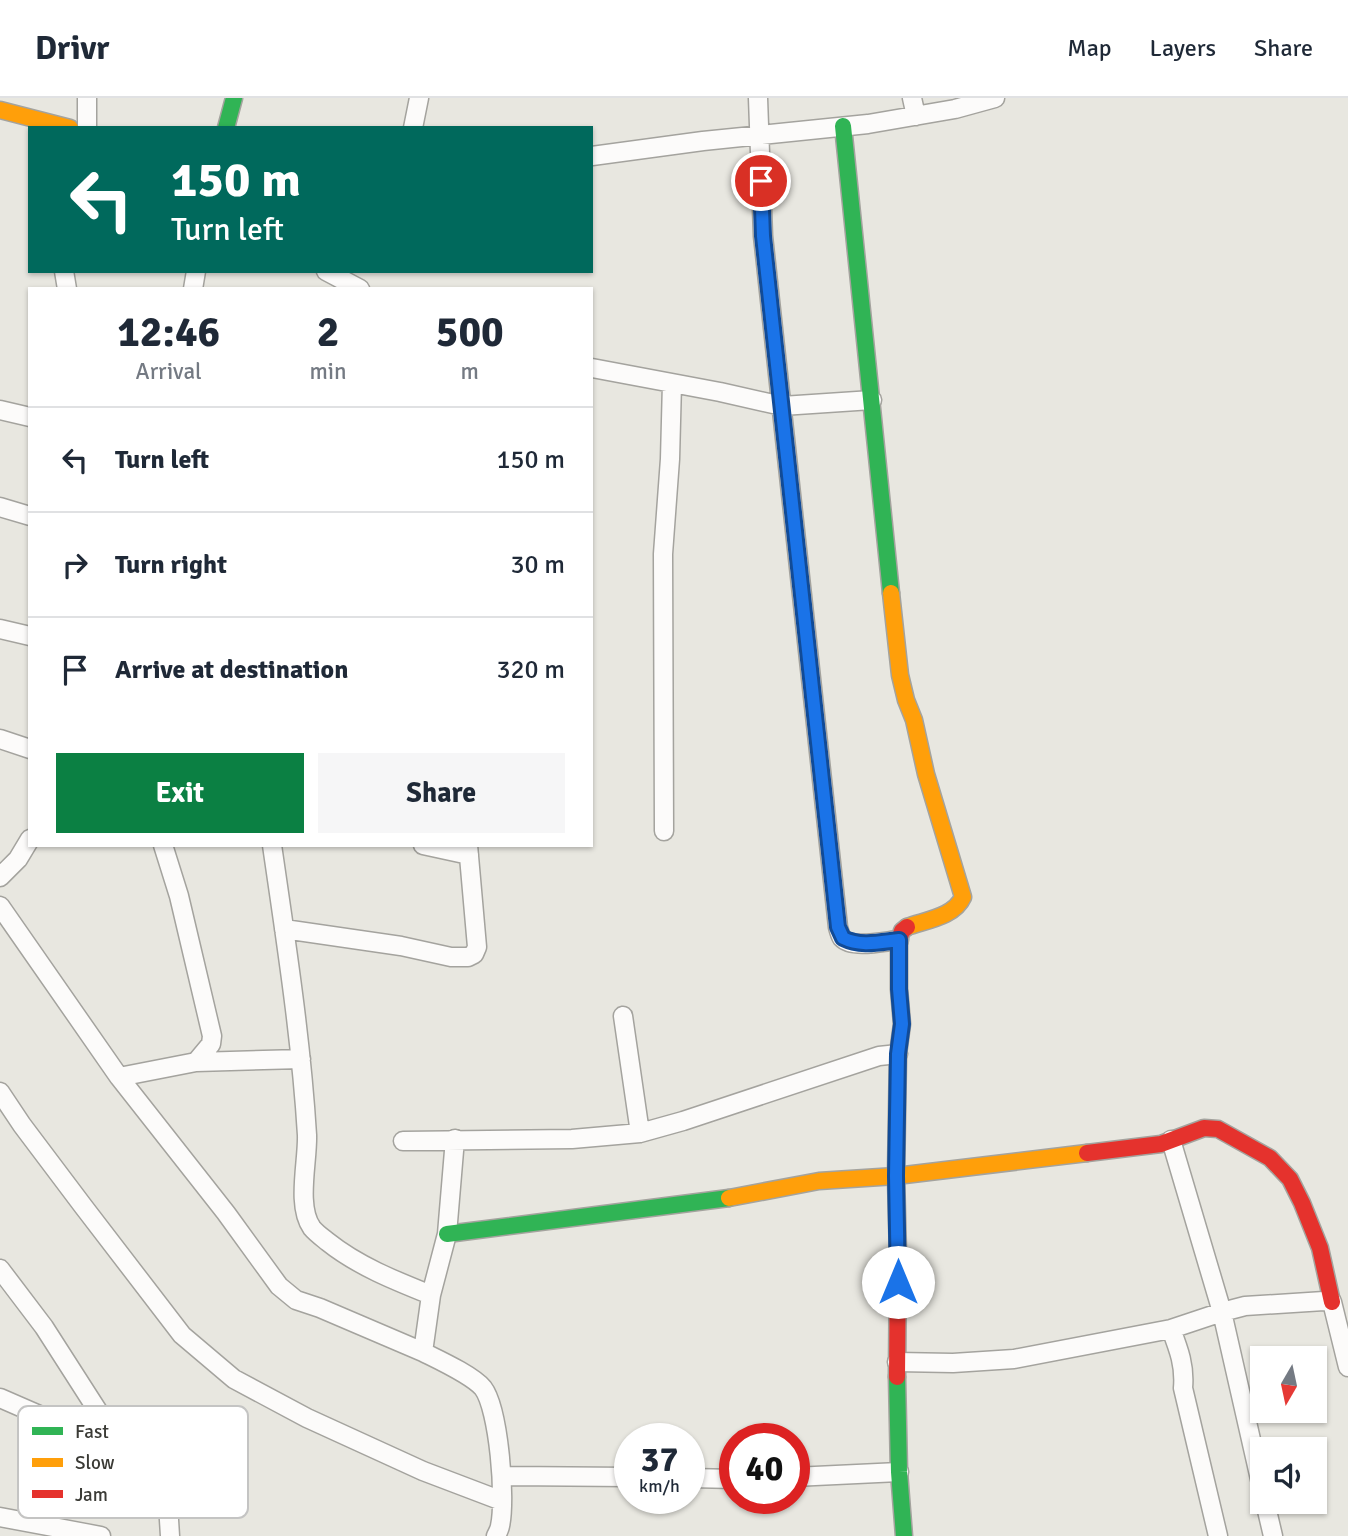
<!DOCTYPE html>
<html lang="en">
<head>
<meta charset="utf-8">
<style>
  body { margin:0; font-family:Signika,sans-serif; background:#f6f6f7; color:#1f2937; height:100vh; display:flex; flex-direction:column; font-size:26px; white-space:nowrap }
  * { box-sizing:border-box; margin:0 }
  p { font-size:23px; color:#747a83 }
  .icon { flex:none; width:38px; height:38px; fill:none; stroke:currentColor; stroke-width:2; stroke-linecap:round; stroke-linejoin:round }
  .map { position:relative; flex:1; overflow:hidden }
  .panel { position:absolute; left:28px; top:189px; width:565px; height:560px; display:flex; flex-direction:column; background:#fff; border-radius:0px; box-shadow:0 2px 5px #0004 }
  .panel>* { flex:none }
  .banner { position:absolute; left:28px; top:28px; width:565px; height:147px; border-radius:0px; box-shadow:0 2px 5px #0004; background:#00695c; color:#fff; overflow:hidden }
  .needle { width:46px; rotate:189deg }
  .buttons { position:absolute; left:1250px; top:1248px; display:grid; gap:14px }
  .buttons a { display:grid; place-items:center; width:77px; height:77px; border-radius:0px; background:#fff; box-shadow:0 2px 5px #0004; font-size:35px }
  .speed { position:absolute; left:614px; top:1325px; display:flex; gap:14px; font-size:35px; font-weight:700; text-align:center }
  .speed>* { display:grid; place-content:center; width:91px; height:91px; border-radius:50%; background:#fff; box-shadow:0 2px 5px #0004; line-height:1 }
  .speed small { font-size:18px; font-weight:400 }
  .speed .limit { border:10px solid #d22; background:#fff; color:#111 }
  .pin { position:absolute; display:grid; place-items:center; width:60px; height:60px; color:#fff; margin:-30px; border:4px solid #fff; border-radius:50%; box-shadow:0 2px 7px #0007 }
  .me { position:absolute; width:77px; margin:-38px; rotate:0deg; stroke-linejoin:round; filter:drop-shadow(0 0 5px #0008) }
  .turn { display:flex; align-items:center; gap:24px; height:147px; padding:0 28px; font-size:32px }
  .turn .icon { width:91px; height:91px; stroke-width:2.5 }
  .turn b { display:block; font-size:49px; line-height:60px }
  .eta { display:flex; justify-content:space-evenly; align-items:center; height:119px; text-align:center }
  .eta b { font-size:42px; font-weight:800; line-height:49px }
  .button { display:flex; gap:14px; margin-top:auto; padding:14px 28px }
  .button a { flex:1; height:80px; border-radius:0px; background:#0b8043; color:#fff; font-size:28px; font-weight:800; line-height:80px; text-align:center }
  .button a+a { background:#f6f6f7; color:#1f2937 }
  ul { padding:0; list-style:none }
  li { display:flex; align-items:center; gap:21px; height:105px; padding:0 28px; border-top:2px solid #e0e1e3 }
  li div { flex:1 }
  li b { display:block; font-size:26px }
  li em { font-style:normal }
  header { display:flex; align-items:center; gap:42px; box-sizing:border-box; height:98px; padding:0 35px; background:#fff; border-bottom:2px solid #e0e1e3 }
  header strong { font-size:33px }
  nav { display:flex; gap:38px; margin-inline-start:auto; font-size:24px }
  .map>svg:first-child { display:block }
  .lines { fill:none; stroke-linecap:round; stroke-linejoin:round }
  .street-casing { stroke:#a4a39e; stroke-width:21 }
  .fast-casing { stroke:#a4a39e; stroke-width:19 }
  .slow-casing { stroke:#a4a39e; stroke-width:19 }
  .jam-casing { stroke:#a4a39e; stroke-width:19 }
  .street { stroke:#fcfbfa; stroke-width:18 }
  .fast { stroke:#30b455; stroke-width:16 }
  .slow { stroke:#ff9f0a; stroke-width:16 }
  .jam { stroke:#e5322d; stroke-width:16 }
  .route-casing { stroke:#114b97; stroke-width:18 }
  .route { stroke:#1a73e8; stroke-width:12 }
  .key { fill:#fff; stroke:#c4c4c3; stroke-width:2 }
  .key-label { font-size:19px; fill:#3b3b36 }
</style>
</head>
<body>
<header>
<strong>Drivr</strong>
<nav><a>Map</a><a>Layers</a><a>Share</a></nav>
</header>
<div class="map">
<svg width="1348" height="1438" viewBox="0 0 1348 1438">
  <rect width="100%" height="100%" fill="#e8e7e0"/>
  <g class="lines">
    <defs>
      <path id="street" d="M758,0L763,138L838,829C839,833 840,837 842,840C852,851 886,843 899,842
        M912,0L916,18
        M87,30V0
        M413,30L419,0
        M592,58L703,43L868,26L955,11L995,0
        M64,173L67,191
        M326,173L360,191
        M193,191L196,173
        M592,270L720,294L782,308L872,302
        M0,312L30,319
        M0,409L30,418
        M0,531L30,538
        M0,641L30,651
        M664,733L663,456L670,361L672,285
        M272,747C286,844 301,939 307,1037C308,1063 296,1108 312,1130C316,1135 323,1140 328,1144C358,1168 396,1183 431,1197
        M423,747L469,757
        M0,779L18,761L30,741
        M0,808L119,979L226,1115L279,1188L296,1202L320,1210L423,1254
        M284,831L401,848L451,859H468L474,856L477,849L468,747
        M623,918L640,1035
        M196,964L301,961
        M119,979L196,964L211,946L212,938L179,798L163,747
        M0,994L22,1027L83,1108L182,1237L234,1281L307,1320L423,1373L502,1403
        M455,1041L447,1136L431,1197L423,1254C439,1262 472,1277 483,1290C499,1311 506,1402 500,1428C500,1430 497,1436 496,1438
        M1171,1042L1222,1214L1262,1390
        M403,1043L572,1041L640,1035L683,1023L879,958L898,956
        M0,1171L44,1229L112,1335L158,1384L168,1406L170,1438
        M1171,1231C1179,1252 1185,1268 1183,1290L1218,1438
        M897,1264L953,1265L1014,1261L1171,1231L1222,1214L1245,1208L1324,1203L1332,1204L1348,1269
        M0,1300L85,1337L123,1349
        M502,1378L630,1379
        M794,1379L899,1374
        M690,1380L735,1381
        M1265,1404L1273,1438
        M0,1419L101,1438"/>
      <path id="fast" d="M843,28L891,495
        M226,30L234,0
        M447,1136L729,1100
        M897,1279L899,1374L904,1438"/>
      <path id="slow" d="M0,12L70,30
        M891,495L900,577L906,602L914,622L926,676L963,799C954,819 926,822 907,829
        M729,1100L819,1083L896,1078L1087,1055"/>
      <path id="jam" d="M1087,1055L1161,1046L1204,1030L1218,1031L1270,1060L1290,1081L1302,1105L1320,1150L1332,1204
        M897,1279L898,1158L896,1078L898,956L902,926L899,891V842L902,833L907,829"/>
    </defs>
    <use href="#street" class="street-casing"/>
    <use href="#fast" class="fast-casing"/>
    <use href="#slow" class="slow-casing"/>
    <use href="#jam" class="jam-casing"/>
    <use href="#street" class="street"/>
    <use href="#fast" class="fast"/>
    <use href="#slow" class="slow"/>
    <use href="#jam" class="jam"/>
  </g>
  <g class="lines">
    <defs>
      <path id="route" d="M761,83L763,138L838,829L843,840C861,849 880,844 899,842V891L902,926L898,956L896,1078L898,1184"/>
    </defs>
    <use href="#route" class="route-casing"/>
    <use href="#route" class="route"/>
  </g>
  <rect x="18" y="1308" width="230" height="112" rx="10" class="key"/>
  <rect x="32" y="1329" width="31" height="8" fill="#30b455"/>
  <rect x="32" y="1360" width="31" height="9" fill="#ff9f0a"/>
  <rect x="32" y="1392" width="31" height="8" fill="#e5322d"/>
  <g class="key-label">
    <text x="75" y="1340">Fast</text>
    <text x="75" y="1371">Slow</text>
    <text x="75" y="1403">Jam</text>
  </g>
</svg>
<div class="buttons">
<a><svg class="needle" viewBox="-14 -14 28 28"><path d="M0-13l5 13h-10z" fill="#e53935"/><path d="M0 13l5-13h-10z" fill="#747a83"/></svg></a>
<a><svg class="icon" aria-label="sound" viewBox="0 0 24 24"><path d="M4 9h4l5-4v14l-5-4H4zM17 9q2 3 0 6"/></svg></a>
</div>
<div class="speed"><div>37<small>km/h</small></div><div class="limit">40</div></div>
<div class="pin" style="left:761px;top:83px;background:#d93025"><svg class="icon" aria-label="arrive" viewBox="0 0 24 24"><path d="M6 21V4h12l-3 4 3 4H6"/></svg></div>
<svg class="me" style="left:898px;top:1184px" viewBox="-20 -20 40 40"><circle r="19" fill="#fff"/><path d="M0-13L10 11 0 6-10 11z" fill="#1a73e8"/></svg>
<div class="banner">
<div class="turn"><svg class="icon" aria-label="left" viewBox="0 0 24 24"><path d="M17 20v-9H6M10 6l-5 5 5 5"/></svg><div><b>150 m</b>Turn left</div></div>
</div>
<section class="panel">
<div class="eta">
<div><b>12:46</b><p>Arrival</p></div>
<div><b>2</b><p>min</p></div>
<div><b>500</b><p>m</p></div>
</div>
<ul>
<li><svg class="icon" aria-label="left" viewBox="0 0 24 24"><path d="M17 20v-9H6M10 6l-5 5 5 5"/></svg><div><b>Turn left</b></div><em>150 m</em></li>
<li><svg class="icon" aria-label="right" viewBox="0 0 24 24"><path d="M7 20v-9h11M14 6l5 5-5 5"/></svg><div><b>Turn right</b></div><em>30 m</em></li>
<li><svg class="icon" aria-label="arrive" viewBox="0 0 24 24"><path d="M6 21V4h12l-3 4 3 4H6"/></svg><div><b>Arrive at destination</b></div><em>320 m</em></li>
</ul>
<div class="button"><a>Exit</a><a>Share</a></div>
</section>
</div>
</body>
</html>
